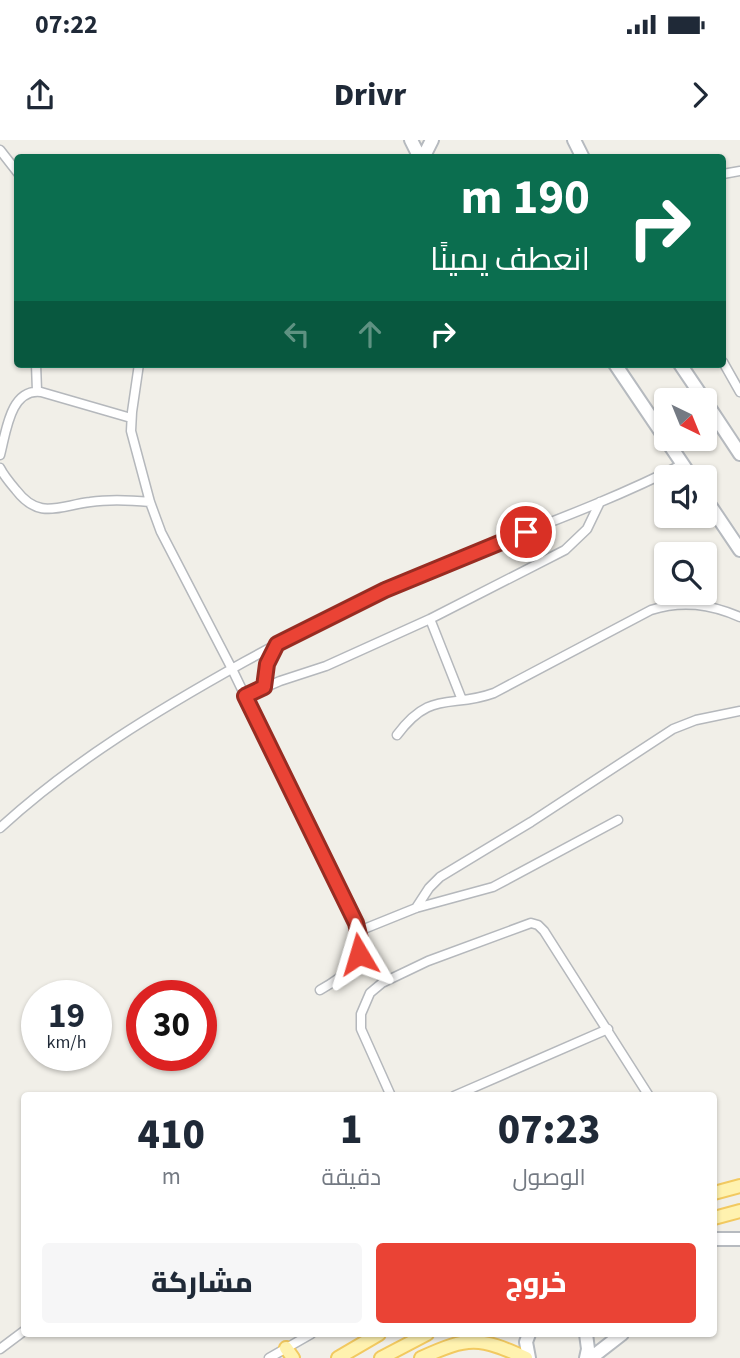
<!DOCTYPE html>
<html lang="ar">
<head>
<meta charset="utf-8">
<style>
  body { margin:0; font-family:"Source Sans 3",Cairo,sans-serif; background:#f6f6f7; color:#1f2937; direction:rtl; height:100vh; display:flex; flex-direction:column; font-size:26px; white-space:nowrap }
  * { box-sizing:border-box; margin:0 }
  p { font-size:23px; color:#747a83 }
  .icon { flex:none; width:38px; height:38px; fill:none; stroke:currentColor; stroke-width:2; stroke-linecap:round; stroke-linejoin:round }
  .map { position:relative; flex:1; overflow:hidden; direction:ltr }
  .details { position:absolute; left:21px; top:952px; width:696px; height:245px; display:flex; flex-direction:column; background:#fff; border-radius:7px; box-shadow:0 2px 5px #0004; direction:rtl }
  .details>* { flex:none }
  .top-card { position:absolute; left:14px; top:14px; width:712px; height:214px; border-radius:7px; box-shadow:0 2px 5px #0004; direction:rtl; background:#0b6e4f; color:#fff; overflow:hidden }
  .needle { width:46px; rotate:137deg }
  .fabs { position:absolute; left:654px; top:248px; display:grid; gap:14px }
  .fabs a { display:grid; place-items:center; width:63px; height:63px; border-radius:7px; background:#fff; box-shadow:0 2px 5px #0004; font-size:35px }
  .speed { position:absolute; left:21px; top:840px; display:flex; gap:14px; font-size:35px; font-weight:700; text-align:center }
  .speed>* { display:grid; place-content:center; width:91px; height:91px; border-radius:50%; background:#fff; box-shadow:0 2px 5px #0004; line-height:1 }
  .speed small { font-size:18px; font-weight:400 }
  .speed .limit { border:10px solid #d22; background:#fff; color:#111 }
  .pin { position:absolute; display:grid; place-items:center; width:60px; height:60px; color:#fff; margin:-30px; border:4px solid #fff; border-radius:50%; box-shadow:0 2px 7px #0007 }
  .me { position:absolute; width:77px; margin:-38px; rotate:353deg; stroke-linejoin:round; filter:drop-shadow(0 0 5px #0008) }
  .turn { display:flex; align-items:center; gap:24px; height:147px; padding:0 21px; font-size:32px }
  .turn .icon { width:91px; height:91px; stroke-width:2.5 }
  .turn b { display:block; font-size:49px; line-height:60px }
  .lanes { display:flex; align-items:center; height:66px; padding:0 21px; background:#0003; justify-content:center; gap:35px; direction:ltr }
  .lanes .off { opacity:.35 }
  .eta { display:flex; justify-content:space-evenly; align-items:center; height:119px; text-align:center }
  .eta b { font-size:42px; font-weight:800; line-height:49px }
  .cta { display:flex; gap:14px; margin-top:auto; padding:14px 21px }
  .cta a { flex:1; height:80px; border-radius:7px; background:#ea4335; color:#fff; font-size:28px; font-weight:800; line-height:80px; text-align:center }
  .cta a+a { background:#f6f6f7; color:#1f2937 }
  .status { display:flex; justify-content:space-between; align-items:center; height:49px; padding:0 35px; background:#fff; direction:ltr }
  .status svg { height:19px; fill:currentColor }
  header { display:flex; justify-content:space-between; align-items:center; height:91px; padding:0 21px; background:#fff; font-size:32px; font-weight:800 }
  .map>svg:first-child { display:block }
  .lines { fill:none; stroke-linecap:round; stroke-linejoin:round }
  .street-casing { stroke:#b5b8bc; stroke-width:11 }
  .secondary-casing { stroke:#b6babf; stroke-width:16 }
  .primary-casing { stroke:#f2c960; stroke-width:16 }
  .street { stroke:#fff; stroke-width:8 }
  .secondary { stroke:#fff; stroke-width:12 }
  .primary { stroke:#fff2af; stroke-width:12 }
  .route-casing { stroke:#982c22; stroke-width:18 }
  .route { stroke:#ea4335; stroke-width:12 }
</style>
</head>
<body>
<div class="status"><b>07:22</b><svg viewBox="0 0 49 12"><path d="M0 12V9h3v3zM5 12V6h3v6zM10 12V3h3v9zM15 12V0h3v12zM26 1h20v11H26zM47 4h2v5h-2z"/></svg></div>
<header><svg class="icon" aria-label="forward" viewBox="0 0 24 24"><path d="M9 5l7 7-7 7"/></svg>Drivr<svg class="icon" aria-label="share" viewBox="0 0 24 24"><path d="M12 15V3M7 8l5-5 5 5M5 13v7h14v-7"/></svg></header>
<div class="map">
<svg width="740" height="1218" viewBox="0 0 740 1218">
  <rect width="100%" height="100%" fill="#f1efe8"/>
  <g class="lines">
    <defs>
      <path id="street" d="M0,10L18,33
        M723,34L740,31
        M723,222L740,252
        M36,224L37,251
        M139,224L132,272L131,291L150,362L161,392L232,529L359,791C364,822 345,836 320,850
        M0,315C6,293 10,248 41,252L131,278
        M0,328C4,336 10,343 16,350C39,380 58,366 90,362C110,359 130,360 150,362
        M430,479L462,560
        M264,547L267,524L276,506
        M245,556L280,541L326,526L430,479L565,410L587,389L600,362
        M397,595C431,549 451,569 494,553L651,470C682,460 710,464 740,477
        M0,688C73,621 158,570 244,522C304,489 365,457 429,430C514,395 601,366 683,324
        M416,768L429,748L440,737L531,682L673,589L696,580L740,571
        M359,791L416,768L493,747L618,680
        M391,956L361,889V874L370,853L382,843L428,821L531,783L538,785L544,791L649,956
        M454,956L608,889
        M0,1209L24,1191
        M269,1218L311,1194"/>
      <path id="secondary" d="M411,0L420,18
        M574,0L583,18
        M423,18L432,0
        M615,224L692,338
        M680,224L705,261
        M705,261L740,314
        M705,358L740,410
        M714,1099H740
        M529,1194L526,1202L529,1218
        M586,1218L588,1209L586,1194
        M591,1218L622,1194"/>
      <path id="primary" d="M714,1053L740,1046
        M714,1078L740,1071
        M286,1208L293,1218
        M338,1218L379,1194
        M381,1218L427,1194
        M421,1218C469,1196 479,1197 526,1218"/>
    </defs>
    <use href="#street" class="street-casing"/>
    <use href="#secondary" class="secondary-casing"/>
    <use href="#primary" class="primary-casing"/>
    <use href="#street" class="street"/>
    <use href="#secondary" class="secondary"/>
    <use href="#primary" class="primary"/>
  </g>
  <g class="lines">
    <defs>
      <path id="route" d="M359,814L360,799L356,783L245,556L264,547L267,524L277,504L385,450L526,392"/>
    </defs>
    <use href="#route" class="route-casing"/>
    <use href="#route" class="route"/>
  </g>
</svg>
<div class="fabs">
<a><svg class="needle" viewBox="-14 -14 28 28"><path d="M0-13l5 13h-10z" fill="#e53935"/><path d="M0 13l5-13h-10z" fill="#747a83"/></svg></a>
<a><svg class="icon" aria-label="sound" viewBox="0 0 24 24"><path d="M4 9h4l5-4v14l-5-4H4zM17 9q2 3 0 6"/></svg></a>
<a><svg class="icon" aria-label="search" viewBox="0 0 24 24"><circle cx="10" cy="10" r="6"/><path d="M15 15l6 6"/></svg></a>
</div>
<div class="speed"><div>19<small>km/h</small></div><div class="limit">30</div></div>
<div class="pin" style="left:526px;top:392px;background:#d93025"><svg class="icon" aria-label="arrive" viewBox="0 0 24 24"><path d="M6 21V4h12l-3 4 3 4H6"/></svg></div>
<svg class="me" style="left:359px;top:814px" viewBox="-20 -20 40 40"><path d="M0-17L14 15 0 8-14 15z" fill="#ea4335" stroke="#fff" stroke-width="4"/></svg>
<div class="top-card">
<div class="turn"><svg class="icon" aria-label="right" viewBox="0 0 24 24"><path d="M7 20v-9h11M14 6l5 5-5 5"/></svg><div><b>190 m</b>انعطف يمينًا</div></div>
<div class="lanes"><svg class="icon off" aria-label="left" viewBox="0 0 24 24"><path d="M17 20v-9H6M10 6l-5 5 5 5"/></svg><svg class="icon off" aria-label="ahead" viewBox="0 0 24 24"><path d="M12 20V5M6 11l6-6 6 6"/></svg><svg class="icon" aria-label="right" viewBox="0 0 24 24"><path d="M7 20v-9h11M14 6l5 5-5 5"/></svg></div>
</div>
<section class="details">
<div class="eta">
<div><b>07:23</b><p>الوصول</p></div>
<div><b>1</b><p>دقيقة</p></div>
<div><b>410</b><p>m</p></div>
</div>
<div class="cta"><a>خروج</a><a>مشاركة</a></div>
</section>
</div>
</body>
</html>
